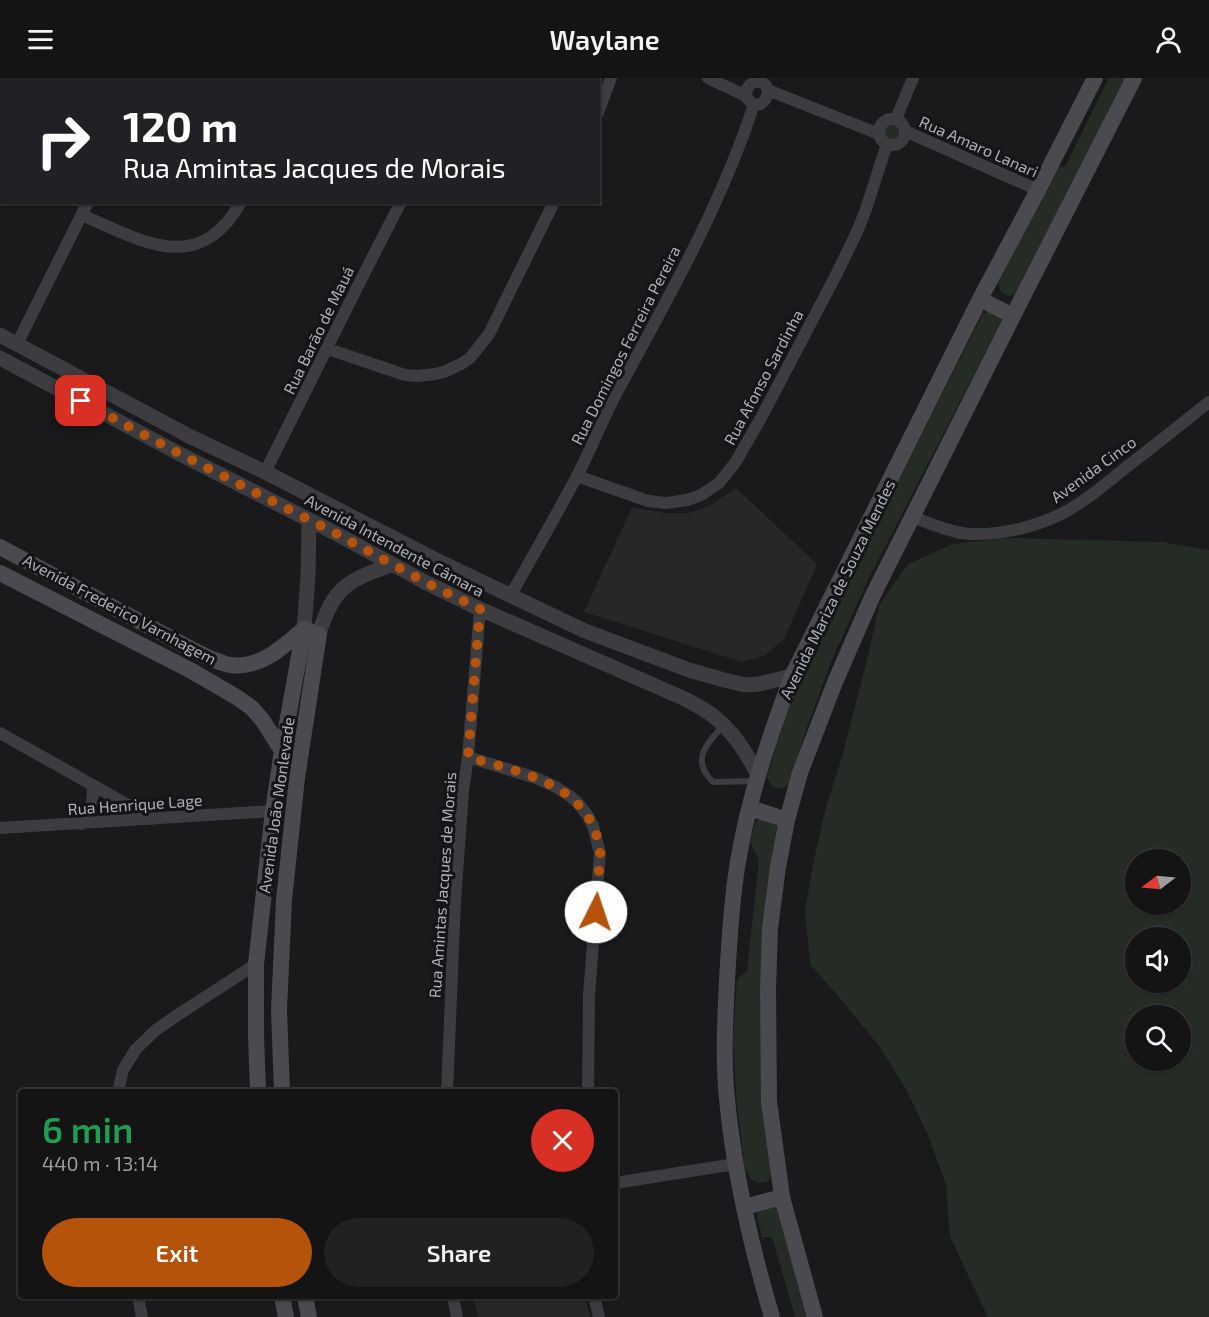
<!DOCTYPE html>
<html lang="en">
<head>
<meta charset="utf-8">
<style>
  body { margin:0; font-family:"Exo 2",sans-serif; background:#212122; color:#f1f3f6; height:100vh; display:flex; flex-direction:column; font-size:22px; white-space:nowrap }
  * { box-sizing:border-box; margin:0 }
  p { font-size:20px; color:#9d9ea0 }
  .icon { flex:none; width:33px; height:33px; fill:none; stroke:currentColor; stroke-width:2; stroke-linecap:round; stroke-linejoin:round }
  .map { position:relative; flex:1; overflow:hidden }
  .side { position:absolute; left:18px; top:1011px; width:600px; height:210px; display:flex; flex-direction:column; background:#141415; border-radius:6px; box-shadow:0 2px 4px #0004,0 0 0 2px #333334 }
  .side>* { flex:none }
  .guide { position:absolute; left:0px; top:0px; width:600px; height:126px; box-shadow:0 2px 4px #0004,0 0 0 2px #333334; background:#202124; color:#fff; overflow:hidden }
  .needle { width:39px; rotate:254deg }
  .controls { position:absolute; left:1125px; top:771px; display:grid; gap:12px }
  .controls a { display:grid; place-items:center; width:66px; height:66px; border-radius:50%; background:#141415; box-shadow:0 2px 4px #0004,0 0 0 2px #333334; font-size:30px }
  .pin { position:absolute; display:grid; place-items:center; width:51px; height:51px; color:#fff; margin:-26px; border-radius:12px; box-shadow:0 3px 9px #0006 }
  .me { position:absolute; width:66px; margin:-33px; rotate:4deg; stroke-linejoin:round; filter:drop-shadow(0 0 4px #0008) }
  .turn { display:flex; align-items:center; gap:21px; height:126px; padding:0 24px; font-size:27px }
  .turn .icon { width:78px; height:78px; stroke-width:2.5 }
  .turn b { display:block; font-size:42px; line-height:51px }
  .round { display:grid; place-items:center; flex:none; width:63px; height:63px; border-radius:32px; background:#212122 }
  .headline { display:flex; align-items:center; justify-content:space-between; height:102px; padding:0 24px }
  h1 { font-size:36px; font-weight:600; line-height:45px; color:#1e9e55 }
  .primary-button { display:flex; gap:12px; margin-top:auto; padding:12px 24px }
  .primary-button a { flex:1; height:69px; border-radius:36px; background:#b45309; color:#fff; font-size:24px; font-weight:600; line-height:69px; text-align:center }
  .primary-button a+a { background:#212122; color:#f1f3f6 }
  header { display:flex; justify-content:space-between; align-items:center; height:78px; padding:0 24px; background:#141415; font-size:27px; font-weight:600 }
  .map>svg:first-child { display:block }
  .built { fill:#272629 }
  .green { fill:#252c26; fill-rule:evenodd }
  .lines { fill:none; stroke-linecap:round; stroke-linejoin:round }
  .service { stroke:#3c3c41; stroke-width:6 }
  .minor { stroke:#3c3c41; stroke-width:12 }
  .tertiary { stroke:#3c3c41; stroke-width:15 }
  .secondary { stroke:#4a4a50; stroke-width:16 }
  .route { stroke:#b45309; stroke-width:10; stroke-dasharray:0 18 }
  .labels { text-anchor:middle; dominant-baseline:central; stroke-width:6; stroke-linejoin:round; paint-order:stroke }
  .street-label { font-size:16px; fill:#aeb0ba; stroke:#151517 }
</style>
</head>
<body>
<header><svg class="icon" aria-label="menu" viewBox="0 0 24 24"><path d="M4 6h16M4 12h16M4 18h16"/></svg>Waylane<svg class="icon" aria-label="person" viewBox="0 0 24 24"><circle cx="12" cy="8" r="4"/><path d="M4 21q1-7 8-7t8 7"/></svg></header>
<div class="map">
<svg width="1209" height="1239" viewBox="0 0 1209 1239">
  <rect width="100%" height="100%" fill="#1a1a1c"/>
  <path class="built" d="M736,410L817,486L784,561L764,578L742,584L584,534L632,429L665,435H689L709,428Z
    M473,1218H585L590,1239H478Z"/>
  <path class="green" d="M1109,0H1125L1019,214C1010,221 1000,217 998,205L1056,89H1065Z
    M881 53a9 9 0 1 1 18 0a9 9 0 1 1-18 0Z
    M990,233L1000,239L1002,242L868,502L831,584L807,649L789,706C780,714 770,710 767,699L785,640L811,575L983,236Z
    M1005,460L1162,464L1209,472V1239H988L950,1159L946,1107L928,1057L906,1011L879,968L844,925L810,886L805,833L814,782L826,729L842,679L868,578L879,527L908,486L953,466ZM1136,782H1180V826H1136ZM1136,860H1180V904H1136ZM1136,938H1180V982H1136Z
    M759,740L778,746V750L772,1098L767,1104L759,1105L752,1102L745,1091L737,1028L733,961L737,901L747,893L759,781L750,765L756,743Z
    M772,1127L777,1129L809,1239H794L795,1238L772,1159H762L756,1134Z"/>
  <g class="lines">
    <path class="service" d="M724,647C707,665 690,682 713,704L755,703"/>
    <path class="minor" d="M708,0L746,18C760,43 780,6 758,4C752,3 749,7 747,11L746,18
      M150,2L151,0
      M306,2L307,0
      M461,2L462,0
      M768,12L879,56
      M598,35L611,0
      M879 54a13 13 0 1 1 26 0a13 13 0 1 1-26 0Z
      M896,41L913,0
      M905,53L1038,112
      M82,137C141,163 199,199 241,124
      M17,266L88,124
      M328,271L405,297L418,298L435,296L444,294L461,286L470,280L489,256L554,124
      M265,394C311,304 354,213 401,124
      M577,398L648,423L666,425L687,422L701,417L719,405L735,385L761,340L836,197L857,154L865,134L887,66
      M913,439C931,446 950,454 970,456C999,457 1032,450 1059,437C1086,424 1110,402 1133,384C1159,364 1184,344 1209,324
      M511,517C533,477 556,438 577,398C591,371 602,343 616,316C667,222 721,128 754,26
      M0,655L153,741
      M468,679L536,700L556,709L570,718L578,725L588,738L593,748L600,775L589,917L588,1014
      M82,746L92,727L93,707
      M0,750L273,733
      M118,1014L123,992L136,971L156,952L176,938L256,886
      M447,1014L455,823L463,713L468,679L480,531
      M615,1105L735,1086
      M138,1218L142,1239
      M453,1218L457,1239
      M594,1218L599,1239"/>
    <path class="tertiary" d="M0,257L189,358L265,394L436,482L585,553L689,592L724,602L745,607L759,606L792,598
      M0,280L180,376L335,455L425,504L480,531L683,620C692,625 703,630 712,637C733,653 746,674 758,697
      M304,551L308,499L309,442
      M319,556C333,509 348,502 392,487"/>
    <path class="secondary" d="M980,221L1013,238
      M0,469L199,575C209,580 220,585 230,587C260,591 283,569 304,551
      M0,495L190,592L238,620L252,630L263,643L282,673
      M750,730L787,742
      M258,1014L256,957V886L273,733L282,673L304,551
      M282,1014L279,932L284,822L297,700L319,556L304,551
      M744,1129L782,1119
      M282,1218L286,1239
      M305,1218L309,1239
      M772,1239C751,1168 734,1095 727,1021C723,982 725,943 727,903C729,866 731,827 737,790C747,724 769,660 792,598L980,221L1038,112L1095,0
      M815,1239L782,1119L769,1023L768,912L770,850L778,789L787,742L800,695L835,604L873,517L1013,238L1134,0"/>
  </g>
  <g class="lines">
    <path class="route" d="M81,323L180,376L335,455L425,504L480,531L468,679C522,695 592,706 600,774C601,780 599,786 599,792C598,806 597,820 596,834"/>
  </g>
  <g class="labels">
    <g class="street-label">
      <text transform="translate(979 68) rotate(24)">Rua Amaro Lanari</text>
      <text transform="translate(318 252) rotate(-64)">Rua Barão de Mauá</text>
      <text transform="translate(625 267) rotate(-63)">Rua Domingos Ferreira Pereira</text>
      <text transform="translate(763 299) rotate(-62)">Rua Afonso Sardinha</text>
      <text transform="translate(1093 391) rotate(-36)">Avenida Cinco</text>
      <text transform="translate(395 467) rotate(28)">Avenida Intendente Câmara</text>
      <text transform="translate(837 511) rotate(-64)">Avenida Mariza de Souza Mendes</text>
      <text transform="translate(120 531) rotate(28)">Avenida Frederico Varnhagem</text>
      <text transform="translate(135 726) rotate(-4)">Rua Henrique Lage</text>
      <text transform="translate(276 727) rotate(-82)">Avenida João Monlevade</text>
      <text transform="translate(442 807) rotate(-86)">Rua Amintas Jacques de Morais</text>
    </g>
  </g>
</svg>
<div class="controls">
<a><svg class="needle" viewBox="-14 -14 28 28"><path d="M0-13l5 13h-10z" fill="#e53935"/><path d="M0 13l5-13h-10z" fill="#9d9ea0"/></svg></a>
<a><svg class="icon" aria-label="sound" viewBox="0 0 24 24"><path d="M4 9h4l5-4v14l-5-4H4zM17 9q2 3 0 6"/></svg></a>
<a><svg class="icon" aria-label="search" viewBox="0 0 24 24"><circle cx="10" cy="10" r="6"/><path d="M15 15l6 6"/></svg></a>
</div>
<div class="pin" style="left:81px;top:323px;background:#d93025"><svg class="icon" aria-label="arrive" viewBox="0 0 24 24"><path d="M6 21V4h12l-3 4 3 4H6"/></svg></div>
<svg class="me" style="left:596px;top:834px" viewBox="-20 -20 40 40"><circle r="19" fill="#fff"/><path d="M0-13L10 11 0 6-10 11z" fill="#b45309"/></svg>
<div class="guide">
<div class="turn"><svg class="icon" aria-label="right" viewBox="0 0 24 24"><path d="M7 20v-9h11M14 6l5 5-5 5"/></svg><div><b>120 m</b>Rua Amintas Jacques de Morais</div></div>
</div>
<section class="side">
<div class="headline"><div><h1>6 min</h1><p>440 m · 13:14</p></div><a class="round" style="background:#d93025;color:#fff"><svg class="icon" aria-label="close" viewBox="0 0 24 24"><path d="M6 6l12 12M18 6L6 18"/></svg></a></div>
<div class="primary-button"><a>Exit</a><a>Share</a></div>
</section>
</div>
</body>
</html>
